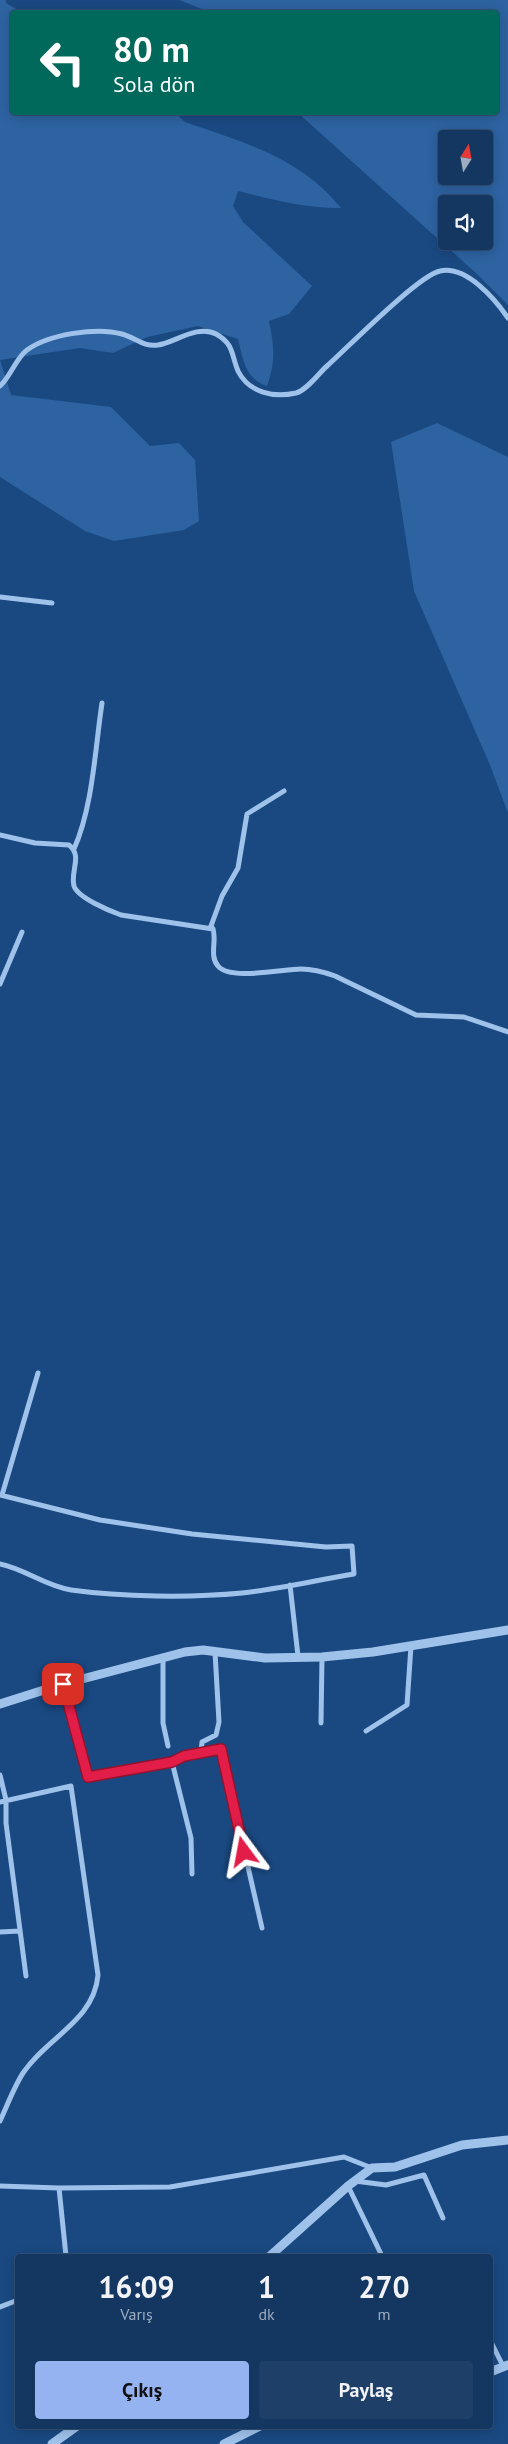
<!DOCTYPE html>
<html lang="tr">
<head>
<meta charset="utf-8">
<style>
  body { margin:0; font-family:"PT Sans",sans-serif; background:#1d3f68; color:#f1f3f6; height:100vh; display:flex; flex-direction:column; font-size:19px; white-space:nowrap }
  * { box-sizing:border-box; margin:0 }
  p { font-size:16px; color:#9dacbe }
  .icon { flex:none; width:28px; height:28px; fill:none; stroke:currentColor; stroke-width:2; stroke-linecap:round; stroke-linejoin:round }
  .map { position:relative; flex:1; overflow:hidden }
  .drawer { position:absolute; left:15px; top:2254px; width:478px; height:175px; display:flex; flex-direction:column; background:#143762; border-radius:5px; box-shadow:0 2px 12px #0003,0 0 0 1px #335177 }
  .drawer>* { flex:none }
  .banner { position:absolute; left:10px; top:10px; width:489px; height:105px; border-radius:5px; box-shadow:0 2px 12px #0003,0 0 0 1px #335177; background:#00695c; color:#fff; overflow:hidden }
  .needle { width:32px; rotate:11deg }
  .tools { position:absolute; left:438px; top:130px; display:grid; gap:10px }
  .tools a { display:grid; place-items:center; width:55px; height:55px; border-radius:5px; background:#143762; box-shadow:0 2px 12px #0003,0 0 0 1px #335177; font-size:25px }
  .pin { position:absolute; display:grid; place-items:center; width:42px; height:42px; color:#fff; margin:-21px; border-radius:10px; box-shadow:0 2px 8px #0006 }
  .me { position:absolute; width:55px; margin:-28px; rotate:347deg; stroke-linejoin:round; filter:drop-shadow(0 0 4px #0008) }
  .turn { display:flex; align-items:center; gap:18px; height:105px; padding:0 20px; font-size:22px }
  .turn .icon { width:65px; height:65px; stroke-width:2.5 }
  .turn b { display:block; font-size:35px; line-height:42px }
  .eta { display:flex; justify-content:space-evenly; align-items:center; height:85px; text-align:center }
  .eta b { font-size:30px; font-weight:800; line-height:35px }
  .button { display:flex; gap:10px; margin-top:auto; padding:10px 20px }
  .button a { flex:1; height:58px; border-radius:5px; background:#95b2f1; color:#111; font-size:20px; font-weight:800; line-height:58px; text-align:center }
  .button a+a { background:#1d3f68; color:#f1f3f6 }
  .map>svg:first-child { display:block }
  .green { fill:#2d63a1; fill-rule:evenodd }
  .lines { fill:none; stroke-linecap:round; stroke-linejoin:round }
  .minor { stroke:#9fc2eb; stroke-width:5 }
  .tertiary { stroke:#9fc2eb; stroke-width:9 }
  .route-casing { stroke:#92132f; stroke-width:12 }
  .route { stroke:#e11d48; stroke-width:9 }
</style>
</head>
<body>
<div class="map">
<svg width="508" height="2444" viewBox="0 0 508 2444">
  <rect width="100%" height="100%" fill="#1a4982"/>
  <path class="green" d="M0,0H6V3L21,12H12V112L175,113L185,122C245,143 300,157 341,208C303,208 274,200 238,191L233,206L243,222L312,286L289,314L269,321C274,346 276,361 267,386C245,379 243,359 238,339L198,326L147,337L113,353L80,348L0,360Z
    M179,0H508V305L477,274L298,113L496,112V12H209ZM446,139H484V176H446ZM446,204H484V241H446Z
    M0,360L11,395L111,407L150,446L179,443L195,460L199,521L184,530L114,541L85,531L0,477Z
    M437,423L508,457V813L490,765L414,591L391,442Z"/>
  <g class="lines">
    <path class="minor" d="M0,386C11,376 16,358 27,350C49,334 97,327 122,334C136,338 143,347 158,345C174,343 198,324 216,334C234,344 231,354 238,371C249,393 274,398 296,393C307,390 319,373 327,366C347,348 419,275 440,271C466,265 495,299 508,318
      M0,597L52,603
      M0,835L35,843L69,845C83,856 70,871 74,886C78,898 110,911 121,915L213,929C217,940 209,956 218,966C230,981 283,969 301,969C313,969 324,972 335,976L416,1015L464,1017L508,1032
      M74,849C93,806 95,749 102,703
      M213,929L211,926L222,896L238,868L247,814L284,791
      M0,984L22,932
      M0,1495L100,1520L192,1534L326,1547L352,1546L354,1574C317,1580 279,1589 242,1593C190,1598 122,1597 71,1590C45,1586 25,1569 0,1564
      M2,1495L38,1373
      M290,1585L298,1656
      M163,1659V1723L168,1746
      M63,1684L88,1777L172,1762L184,1757L221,1749L262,1928
      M321,1723L322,1657
      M366,1731L407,1705L411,1646
      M201,1753L202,1742L216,1735L219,1722L215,1652
      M172,1762L191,1838L192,1874
      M0,1775L6,1800V1823L26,1976
      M0,1802L71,1786L98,1975C94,2021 47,2037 23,2073C14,2087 7,2106 0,2121
      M0,1932L20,1931
      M355,2181L386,2185L424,2175L443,2218
      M0,2186L59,2188L170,2187L344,2157L372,2168
      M348,2186L382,2256
      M59,2188L66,2256
      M0,2307L18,2300
      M490,2340L503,2366"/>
    <path class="tertiary" d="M0,1704L63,1684L185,1652L203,1650L265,1658L322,1657L373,1652L508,1630
      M270,2256L348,2186L372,2168L395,2167L462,2145L508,2140
      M490,2372L508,2365
      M52,2444L77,2426
      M224,2444L260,2426"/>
  </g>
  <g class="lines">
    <defs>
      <path id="route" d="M63,1684L88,1777L172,1762L184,1756L221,1749L244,1852"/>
    </defs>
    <use href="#route" class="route-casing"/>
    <use href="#route" class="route"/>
  </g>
</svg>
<div class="tools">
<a><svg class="needle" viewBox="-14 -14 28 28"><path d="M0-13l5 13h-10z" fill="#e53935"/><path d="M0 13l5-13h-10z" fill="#9dacbe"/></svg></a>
<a><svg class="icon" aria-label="sound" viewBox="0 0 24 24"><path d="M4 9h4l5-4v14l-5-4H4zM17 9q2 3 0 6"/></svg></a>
</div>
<div class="pin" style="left:63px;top:1684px;background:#d93025"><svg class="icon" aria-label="arrive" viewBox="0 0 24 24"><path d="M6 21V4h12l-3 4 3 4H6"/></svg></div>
<svg class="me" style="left:244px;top:1852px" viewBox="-20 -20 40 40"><path d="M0-17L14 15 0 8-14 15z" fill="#e11d48" stroke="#fff" stroke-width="4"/></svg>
<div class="banner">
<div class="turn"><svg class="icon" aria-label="left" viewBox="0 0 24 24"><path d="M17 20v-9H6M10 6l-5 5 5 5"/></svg><div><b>80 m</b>Sola dön</div></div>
</div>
<section class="drawer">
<div class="eta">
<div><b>16:09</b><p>Varış</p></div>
<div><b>1</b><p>dk</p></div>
<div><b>270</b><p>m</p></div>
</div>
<div class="button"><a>Çıkış</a><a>Paylaş</a></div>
</section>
</div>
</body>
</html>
